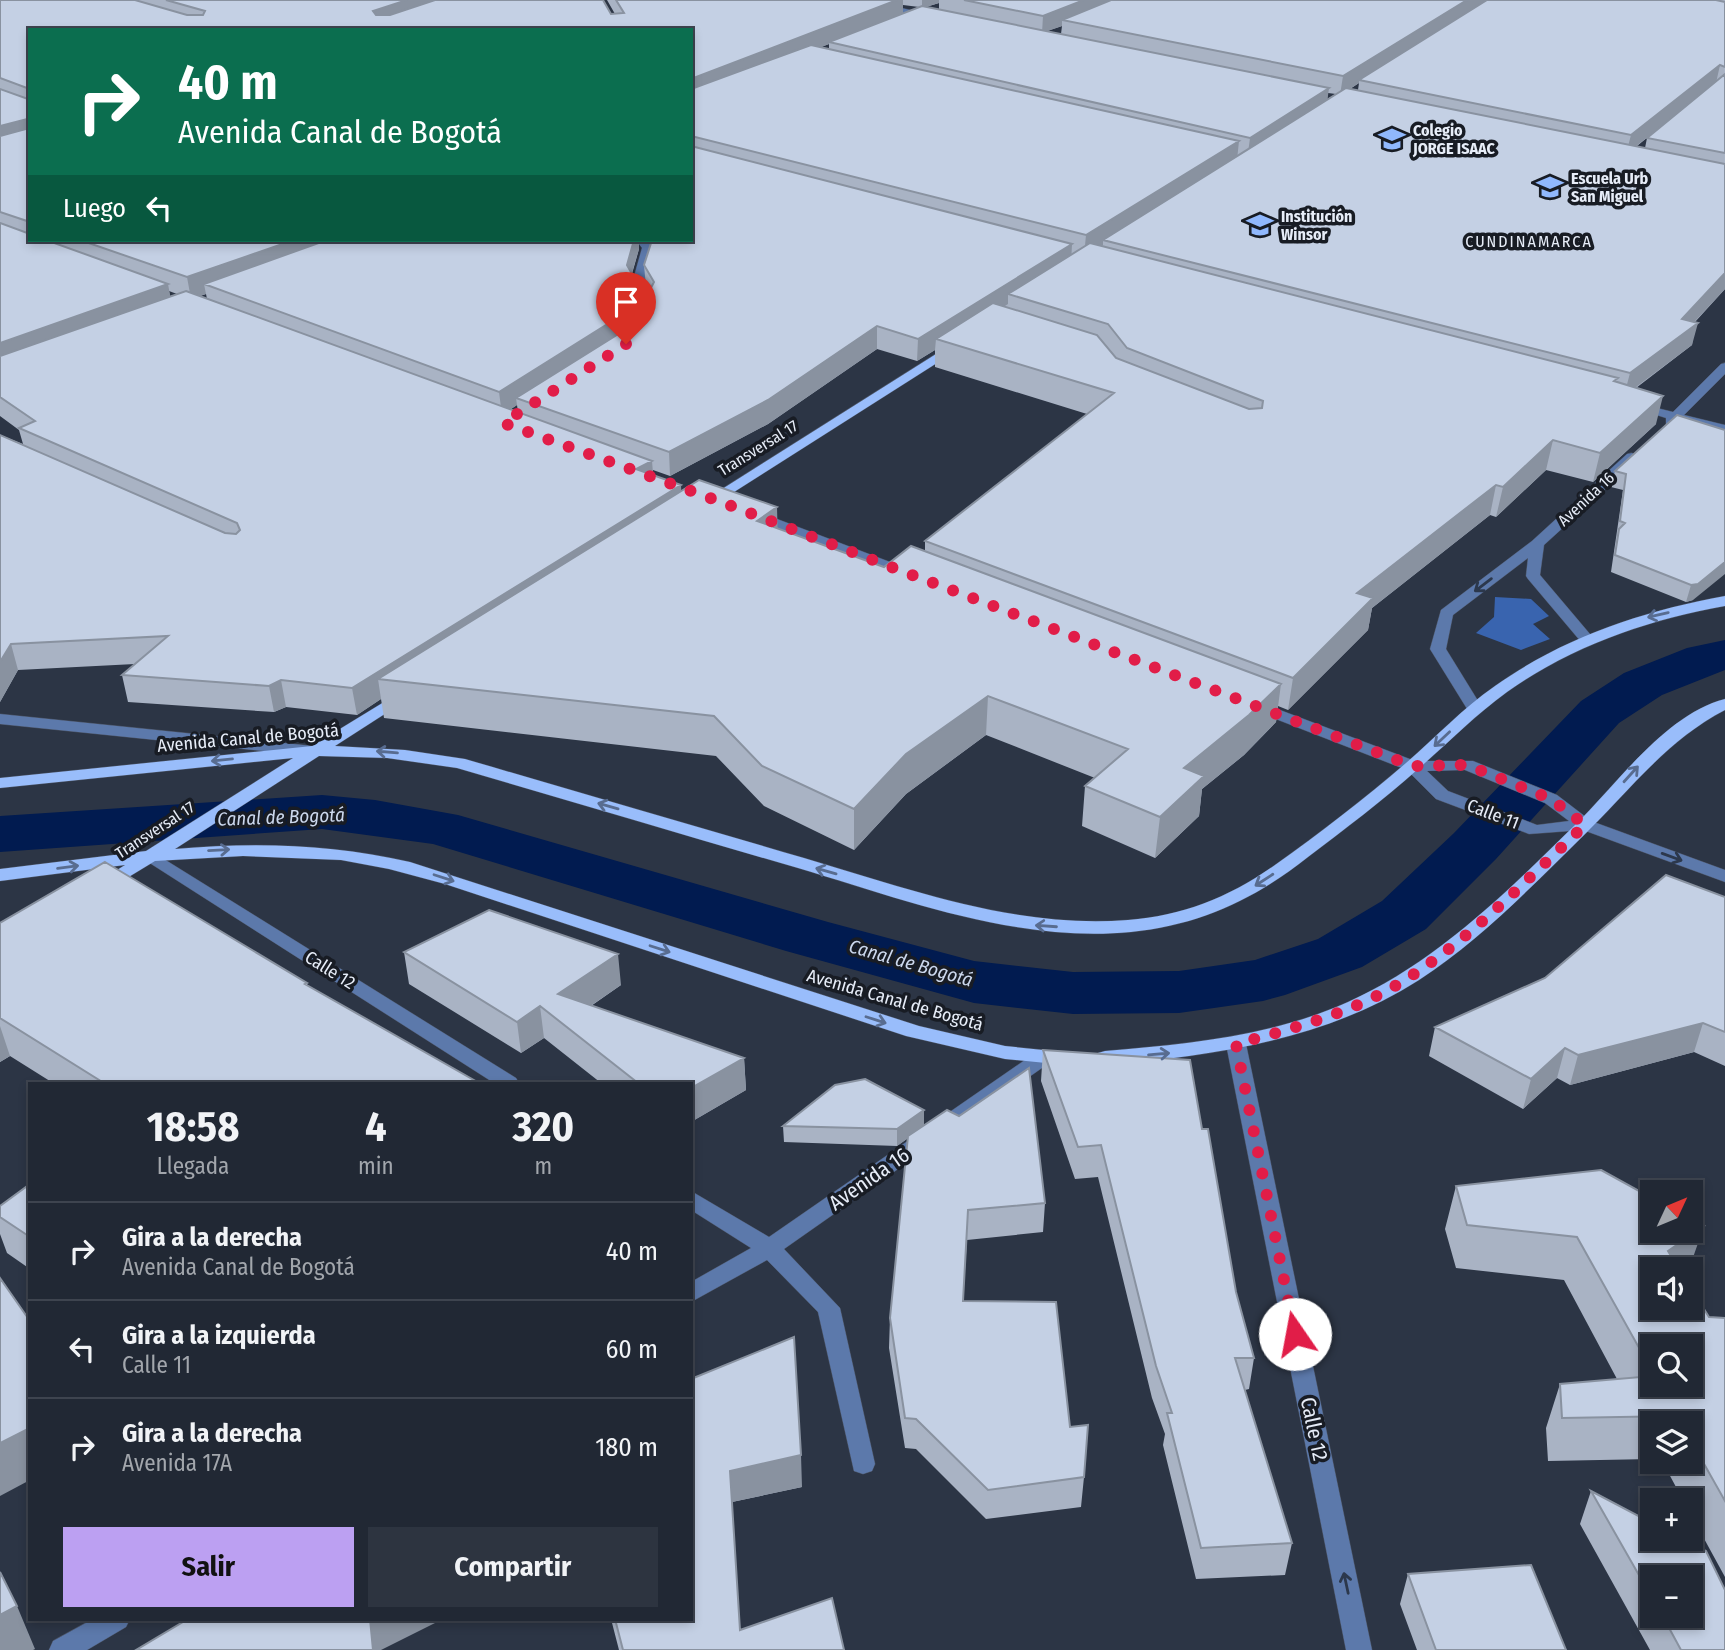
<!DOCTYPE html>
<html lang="es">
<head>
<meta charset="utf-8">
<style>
  body { margin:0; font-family:"Fira Sans Condensed",sans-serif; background:#2d3440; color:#f1f3f6; height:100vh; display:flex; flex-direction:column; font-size:26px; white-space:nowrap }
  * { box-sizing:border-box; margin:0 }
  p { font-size:23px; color:#a2a6ac }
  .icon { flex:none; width:38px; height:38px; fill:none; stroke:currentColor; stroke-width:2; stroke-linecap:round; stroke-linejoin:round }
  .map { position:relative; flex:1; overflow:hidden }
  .drawer { position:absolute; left:28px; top:1082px; width:665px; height:539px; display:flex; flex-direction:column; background:#212834; border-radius:0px; box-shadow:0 4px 10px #0003,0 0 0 2px #3e444f }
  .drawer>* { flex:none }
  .guide { position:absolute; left:28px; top:28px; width:665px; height:214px; border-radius:0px; box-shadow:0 4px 10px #0003,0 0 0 2px #3e444f; background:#0b6e4f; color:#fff; overflow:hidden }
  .needle { width:46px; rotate:46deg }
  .fabs { position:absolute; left:1640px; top:1180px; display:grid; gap:14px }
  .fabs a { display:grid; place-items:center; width:63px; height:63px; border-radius:0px; background:#212834; box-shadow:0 4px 10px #0003,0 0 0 2px #3e444f; font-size:35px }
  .pin { position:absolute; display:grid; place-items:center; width:60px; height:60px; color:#fff; margin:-72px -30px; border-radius:50% 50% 50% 0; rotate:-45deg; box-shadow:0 0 7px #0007 }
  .pin .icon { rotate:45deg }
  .me { position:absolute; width:77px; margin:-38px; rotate:348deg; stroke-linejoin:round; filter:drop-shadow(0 0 5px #0008) }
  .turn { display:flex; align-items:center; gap:24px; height:147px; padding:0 35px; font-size:32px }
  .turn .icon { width:91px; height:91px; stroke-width:2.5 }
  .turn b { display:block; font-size:49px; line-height:60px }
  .then { display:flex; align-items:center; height:66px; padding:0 35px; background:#0003; gap:14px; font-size:26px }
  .eta { display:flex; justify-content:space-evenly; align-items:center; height:119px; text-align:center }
  .eta b { font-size:42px; font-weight:700; line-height:49px }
  .cta { display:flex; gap:14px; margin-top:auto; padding:14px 35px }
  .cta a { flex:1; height:80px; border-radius:0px; background:#bca0f2; color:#111; font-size:28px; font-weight:700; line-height:80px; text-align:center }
  .cta a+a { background:#2d3440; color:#f1f3f6 }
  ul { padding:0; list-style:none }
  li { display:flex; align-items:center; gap:21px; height:98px; padding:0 35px; border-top:2px solid #3e444f }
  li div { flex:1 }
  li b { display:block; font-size:26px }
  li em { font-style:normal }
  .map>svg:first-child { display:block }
  .forest { fill:#3964af }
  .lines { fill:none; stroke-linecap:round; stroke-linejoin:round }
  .canal { fill:#011b50; fill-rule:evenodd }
  .minor-casing { stroke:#4a5262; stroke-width:1 }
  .major-casing { stroke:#4a5262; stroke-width:1 }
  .minor { fill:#5c79ab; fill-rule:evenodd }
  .major { fill:#99bdfb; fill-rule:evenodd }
  .wall { fill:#a9b3c4; fill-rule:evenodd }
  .shaded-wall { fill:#8992a0 }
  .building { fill:#c4d0e4; stroke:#8992a0; stroke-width:2 }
  .oneway { stroke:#2c384c }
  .oneway2 { stroke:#586c90 }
  .route { stroke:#e11d48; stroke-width:12; stroke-dasharray:0 21.6 }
  .labels { text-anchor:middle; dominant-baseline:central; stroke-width:7; stroke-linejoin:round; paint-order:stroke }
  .far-poi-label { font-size:16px; font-weight:bold; fill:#e7edf8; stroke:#181c24; text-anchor:start }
  .far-neighbourhood-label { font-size:16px; letter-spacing:2px; fill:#e7edf8; stroke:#181c24 }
  .far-street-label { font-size:16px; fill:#e7edf8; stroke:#181c24 }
  .street-label { font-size:18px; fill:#e7edf8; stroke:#181c24 }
  .water-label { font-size:19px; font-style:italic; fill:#ccd8ed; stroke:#181c24 }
  .near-street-label { font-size:21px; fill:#e7edf8; stroke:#181c24 }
</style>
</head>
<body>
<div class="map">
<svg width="1725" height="1650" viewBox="0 0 1725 1650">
  <rect width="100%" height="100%" fill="#2c3545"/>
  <path class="forest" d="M1495,597L1531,599L1549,616L1533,624L1550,639L1521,650L1476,633L1494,617Z"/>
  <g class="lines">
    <path class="canal" d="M1725,640V670L1662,695L1619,723L1496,859L1426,929L1362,967L1285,995L1263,1001L1179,1013L1073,1014L974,1003L786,951L433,844L322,829L0,852V816L322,795L375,800L458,815L828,922L974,961L1073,972L1179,971L1255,960L1318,939L1382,901L1454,833L1581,701L1624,673L1687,648Z"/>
    <defs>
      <path id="minor" d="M850,0H866L937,16L933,19Z
        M636,240H647L654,248L643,287L653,303L643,322L639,323L633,319L641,303L631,287L642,248Z
        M1725,363V374L1684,415L1725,425V433L1678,421L1671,425L1666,424V418L1631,407L1637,403L1673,412L1721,364Z
        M1632,453L1639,457L1637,460L1544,545L1540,575L1595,640L1587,645L1582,643L1528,579L1526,576L1528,558L1453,615L1446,649L1483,709L1481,712H1469L1430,649L1441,610L1532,541L1627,454Z
        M756,511L911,570L913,573L911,576H901L751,518V512Z
        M1256,701L1415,761H1473L1557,795L1591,821L1725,870V882L1583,830L1529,834L1436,799L1407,770L1250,709L1248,706L1250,703ZM1465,770L1545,803L1569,821L1537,825L1448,791L1427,771Z
        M0,714L313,746L321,751L313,756L0,724Z
        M151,851L516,1078L519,1083H494L145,860L142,856L145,852Z
        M1236,1037L1243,1039L1246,1044L1372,1650H1346L1226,1044L1229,1039Z
        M1042,1051L1049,1053L1052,1058L1049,1063L784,1249L840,1308L875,1464L872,1471L863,1474L854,1471L818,1312L767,1260L691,1302V1282L751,1248L691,1210V1191L769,1237L1035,1053Z
        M93,1619H130L126,1627L87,1650H49L53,1641Z"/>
      <path id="major" d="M955,342L959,343V349L712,506L707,507L700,503Z
        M1725,596V606C1647,620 1572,646 1507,692C1474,716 1447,744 1417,770C1382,801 1345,829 1308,857C1255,899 1200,925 1131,932C1018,943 905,900 798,868C684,835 570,801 457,768L387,758L319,756L175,849C254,842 332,844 410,862L919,1026L1005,1046L1073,1053L1076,1058L1073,1063L1066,1065L1005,1059L906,1036L445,884L389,869L341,860L243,856L155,861L104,892L98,890L95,886L98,882L125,865L0,881V869L146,851L293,758L0,788V778L312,746L402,691L408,693L410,696L408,699L335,746L405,750L465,759C578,792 691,825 804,858C909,889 1017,929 1128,920C1183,916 1230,897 1275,865C1320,833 1364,799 1406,763C1436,737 1462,709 1495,686C1564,637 1643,611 1725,596Z
        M1725,699V710C1665,741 1627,794 1579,840C1529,889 1479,941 1419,980C1325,1040 1214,1056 1105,1065L1098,1063L1095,1058L1098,1053L1105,1051C1187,1044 1272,1036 1348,1002C1437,962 1508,891 1576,824C1618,783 1666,714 1725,699Z"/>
    </defs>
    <use href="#minor" class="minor-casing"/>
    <use href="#major" class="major-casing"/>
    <use href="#minor" class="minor"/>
    <use href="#major" class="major"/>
  </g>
  <path class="wall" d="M0,0H603L611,14H615L607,0H1725V289L1695,322L1692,345L1636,388L1656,424L1593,482L1546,470L1496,517L1490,515L1372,608L1368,630L1288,710L1278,706L1276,722L1244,755L1202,789L1199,816L1155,858L1082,826L1085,786L1095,778L986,735L906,794L854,850L764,806L716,756L384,718L381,699L357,715L286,707L274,712L128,702L122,675L135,664L18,670L0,702V435L23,444L19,430L0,416ZM939,3V9L926,7ZM903,5L919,7L903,13ZM1062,26L1061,34L1047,31ZM30,30H691V240H649L651,242L644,265L646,287L649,292L631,326L624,330L638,303L632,274L639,249V240H30ZM829,44V49L821,47ZM1359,83L1358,90L1350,89ZM1328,93L1336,94L1327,99ZM1659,128L1647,138L1645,148L1637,146ZM169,291L177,294L170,296ZM206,294L207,299L200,296ZM877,349L917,361L935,350V367L1087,414L925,541V551L884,567L777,528V507L681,491V485L653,475V470L670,476L768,424ZM517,405L518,412L511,409Z
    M1677,415L1693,600L1686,602L1611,572L1623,490L1611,487L1615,471Z
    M1725,897V1066L1694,1052L1570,1085L1557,1078L1523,1109L1429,1056L1435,1027Z
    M0,923L307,983L308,986L479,1083H53L10,1056L0,1062Z
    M404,952L621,985L591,1006L744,1058L746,1090L691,1122V1083H601L544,1038L521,1053L409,984Z
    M1043,1050L1202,1129L1236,1292L1254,1358L1249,1389L1245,1390L1292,1543L1285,1575L1196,1579L1163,1445L1165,1434L1152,1398L1098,1177L1075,1179L1041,1081Z
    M924,1110V1126L1045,1203L1043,1232L967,1240L963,1301L1070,1427L1084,1477L1081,1507L986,1519L916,1449L905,1448L889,1348L890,1318L908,1138L897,1146L784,1142L783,1126Z
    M30,1184V1269L7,1253L0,1234V1206Z
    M1456,1186L1652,1269L1709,1317L1725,1318V1577L1690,1513V1500H1683L1662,1461H1690V1423H1652V1459L1548,1461L1546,1428L1560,1384L1617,1379L1564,1280L1456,1268L1445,1229ZM1652,1346L1690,1384H1652Z
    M691,1379L802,1487L732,1502L740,1630L844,1650H619L611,1619H691Z
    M1591,1491L1725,1650H1650L1580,1524ZM1652,1577L1690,1615H1652Z
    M1408,1574L1566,1650H1417L1400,1604Z"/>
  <path class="shaded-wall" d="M407,0H459L376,29L373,11Z
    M897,0H903V15L829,42V44L691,98V79Z
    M922,0H939V3L922,8Z
    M1084,0H1127L1062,20V26L1042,33L1043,16Z
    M1467,0H1491L1359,80V83L1340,95L1343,76Z
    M1720,65L1716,83L1626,154L1631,135Z
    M1329,88L1327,103L1248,153L1250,138Z
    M27,119L30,130L0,146V126Z
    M1239,141L1237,160L1103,240V245L1084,256L1086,235Z
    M294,240H357L204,284L206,294L191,299L187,277Z
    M634,240H639V249L628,286L627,265Z
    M1072,244L1071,265L1008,294V304L947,343L936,339L935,350L917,361L918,339Z
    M1725,273V289L1684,333L1698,323L1692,345L1624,396L1630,373Z
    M636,281L638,303L619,340L516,398L517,405L502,415L499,392Z
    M168,284L172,306L0,368V343Z
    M877,326V349L768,424L670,476L669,452Z
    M1663,396L1656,424L1593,482L1600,453Z
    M1553,440L1546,470L1496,517L1503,487Z
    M652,461L654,485L636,469Z
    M681,485L682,509L378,679L381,699L357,715L352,688Z
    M1496,485L1490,515L1372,608L1368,630L1288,710L1293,678L1357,593Z
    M777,507L778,544L757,521Z
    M1725,562V574L1693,600L1686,602L1691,585Z
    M11,644L18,670L0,702V662Z
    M281,680L286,707L274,712L269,686Z
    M1281,684L1276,722L1244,755L1202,789L1199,816L1155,858L1160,817L1184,768Z
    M988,696L986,735L906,794L854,850V809L906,754Z
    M618,954L621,985L564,1024L558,994Z
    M540,1006L544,1038L521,1053L517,1022Z
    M1703,1023L1694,1052L1570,1085L1578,1055Z
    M0,1026L10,1056L0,1062Z
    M1565,1048L1557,1078L1523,1109L1531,1079Z
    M744,1058L746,1090L691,1122V1088Z
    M924,1110V1127L897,1146V1129Z
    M1704,1226L1689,1269H1662L1668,1251Z
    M30,1428V1480L0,1496V1443Z
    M801,1455L802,1487L732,1502L730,1471Z
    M17,1606L35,1649L33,1650H0V1615Z
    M370,1619H443L381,1650H373Z"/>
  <path class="building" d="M0,0H135L187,15H203L205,11L166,0H407L373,11L376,15H390L435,0H603L611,14L624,13L616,0H897L691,79V30H30V222L0,212V136L26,129L27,119L0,126V89L28,99L27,88L0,78Z
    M964,0H1084L1043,16Z
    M1111,0H1467L1343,76L1062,20Z
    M1487,0H1716L1725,2V67L1720,65L1631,135L1359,80Z
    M922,6L1329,88L1250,138L829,42Z
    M811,45L1239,141L1086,235L691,136V89Z
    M1725,74V153L1647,138Z
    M1346,88L1725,164V273L1682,319L1698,323L1630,373L1103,240Z
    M691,146L1072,244L918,339L877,326L768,400L669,452L516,398L631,326L654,282L644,265L652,240H691Z
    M0,223L30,234V240H46L168,284L0,343Z
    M80,240H294L187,277Z
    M327,240H634L627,265L636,281L617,318L499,392L204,284Z
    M1090,243L1618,378L1614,381L1663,396L1600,453L1553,440L1503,487L1496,485L1357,593L1373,598L1293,678L925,541L1114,393L936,339L993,303L1097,335L1116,358L1249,409L1262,408L1263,401L1127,348L1108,324L1008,294Z
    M186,291L652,461L636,469L681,485L352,688L281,680L269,686L122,675L168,636L11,644L0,662V435L225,533L236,534L240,530L237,523L19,428L35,421L0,397V356Z
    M1677,415L1725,430V562L1698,584L1691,585L1615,555L1619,529L1625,523L1620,521L1626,474L1615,471Z
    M699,480L777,507L757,521L884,567L911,546L1281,684L1249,715L1184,768L1204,776L1160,817L1085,786L1128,749L988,696L906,754L854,809L762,766L714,716L378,679Z
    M105,862L307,983L305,984L479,1083H104L0,1018V923Z
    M1666,875L1725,897V1032L1703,1023L1578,1055L1565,1048L1531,1079L1435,1027L1545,978Z
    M489,910L618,954L558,994L744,1058L691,1088V1083H638L540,1006L517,1022L404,952Z
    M1043,1050L1190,1060L1202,1129H1208L1236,1292L1254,1358H1235L1292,1543L1201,1548L1167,1413H1172L1156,1366L1101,1145L1078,1147Z
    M1029,1068L1045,1203L968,1210L963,1301L1056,1302L1070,1427L1088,1425L1084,1477L988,1490L916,1419L905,1418L890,1318L908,1136L947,1110L959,1116Z
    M865,1079L924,1110L897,1129L783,1126L835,1085Z
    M1601,1170L1652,1198V1230H1690V1219L1704,1226L1668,1251L1679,1269H1652V1307H1690V1287L1709,1317L1725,1318V1501L1690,1439V1423H1681L1677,1416L1562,1418L1560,1384L1652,1376V1384H1690V1346H1652V1371L1577,1237L1467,1225L1456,1186Z
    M30,1184V1237L0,1217V1206Z
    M0,1278L30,1321V1428L0,1443Z
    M794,1337L801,1455L730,1471L740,1630L832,1598L844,1650H623L615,1619H691V1379Z
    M1591,1491L1652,1523V1538H1681L1706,1551L1725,1590V1650H1681L1662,1615H1690V1577H1652V1598Z
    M1531,1565L1566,1650H1436L1408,1574Z
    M0,1572L17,1606L0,1615Z
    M188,1619H370L373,1650H136Z"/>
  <defs><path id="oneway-shaft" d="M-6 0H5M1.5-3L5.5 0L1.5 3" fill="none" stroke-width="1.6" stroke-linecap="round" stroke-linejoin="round" transform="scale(1.75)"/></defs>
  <g class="oneway">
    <use href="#oneway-shaft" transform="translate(1483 585) rotate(143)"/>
    <use href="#oneway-shaft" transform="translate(1672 857) rotate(20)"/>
    <use href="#oneway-shaft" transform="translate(1346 1583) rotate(-102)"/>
  </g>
  <g class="oneway2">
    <use href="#oneway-shaft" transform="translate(1658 615) rotate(167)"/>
    <use href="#oneway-shaft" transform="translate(1442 739) rotate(137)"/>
    <use href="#oneway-shaft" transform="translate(387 752) rotate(-175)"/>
    <use href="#oneway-shaft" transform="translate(222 760) rotate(174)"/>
    <use href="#oneway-shaft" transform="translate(1631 774) rotate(-48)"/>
    <use href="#oneway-shaft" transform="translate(608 806) rotate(-164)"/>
    <use href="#oneway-shaft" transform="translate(219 850) rotate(-3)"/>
    <use href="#oneway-shaft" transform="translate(68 867) rotate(-7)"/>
    <use href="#oneway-shaft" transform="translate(826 871) rotate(-164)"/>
    <use href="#oneway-shaft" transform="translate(444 878) rotate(18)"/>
    <use href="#oneway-shaft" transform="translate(1264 880) rotate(147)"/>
    <use href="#oneway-shaft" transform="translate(1046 926) rotate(-176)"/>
    <use href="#oneway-shaft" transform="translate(660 949) rotate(18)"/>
    <use href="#oneway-shaft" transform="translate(876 1020) rotate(18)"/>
    <use href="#oneway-shaft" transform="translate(1159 1054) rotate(-5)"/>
  </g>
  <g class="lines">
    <path class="route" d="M626,344L503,423L713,499L1413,766L1467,765L1551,799L1585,825C1523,883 1462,948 1388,990C1341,1016 1287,1030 1236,1044L1295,1334"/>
  </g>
  <defs>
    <symbol id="school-bare" viewBox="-9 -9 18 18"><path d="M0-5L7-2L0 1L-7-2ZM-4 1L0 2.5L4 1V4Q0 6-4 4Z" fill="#90b8fd" stroke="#181c24" stroke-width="2.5" paint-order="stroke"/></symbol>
  </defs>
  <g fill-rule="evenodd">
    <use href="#school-bare" x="1373" y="120" width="38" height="38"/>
    <use href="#school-bare" x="1531" y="168" width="38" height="38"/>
    <use href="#school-bare" x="1241" y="206" width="38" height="38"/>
  </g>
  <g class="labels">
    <g class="far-poi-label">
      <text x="1413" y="130">Colegio<tspan x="1413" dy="18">JORGE ISAAC</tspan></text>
      <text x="1571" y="178">Escuela Urb<tspan x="1571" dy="18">San Miguel</tspan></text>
      <text x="1281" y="216">Institución<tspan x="1281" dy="18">Winsor</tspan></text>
    </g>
    <g class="far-neighbourhood-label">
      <text x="1529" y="241">CUNDINAMARCA</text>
    </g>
    <g class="far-street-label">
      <text transform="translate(758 448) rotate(-32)">Transversal 17</text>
      <text transform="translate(1586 499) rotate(-43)">Avenida 16</text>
      <text transform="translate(155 830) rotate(-33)">Transversal 17</text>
    </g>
    <g class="street-label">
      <text transform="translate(248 738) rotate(-5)">Avenida Canal de Bogotá</text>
      <text transform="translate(1493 814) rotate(21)">Calle 11</text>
      <text transform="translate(330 970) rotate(32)">Calle 12</text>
      <text transform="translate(895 1000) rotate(16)">Avenida Canal de Bogotá</text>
    </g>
    <g class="water-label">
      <text transform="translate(281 817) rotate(-2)">Canal de Bogotá</text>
      <text transform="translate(911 963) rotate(16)">Canal de Bogotá</text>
    </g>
    <g class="near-street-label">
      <text transform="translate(869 1179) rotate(-35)">Avenida 16</text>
      <text transform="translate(1314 1429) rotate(78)">Calle 12</text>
    </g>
  </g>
</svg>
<div class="fabs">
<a><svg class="needle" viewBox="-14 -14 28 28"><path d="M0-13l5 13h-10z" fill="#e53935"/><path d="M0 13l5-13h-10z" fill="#a2a6ac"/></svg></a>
<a><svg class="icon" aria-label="sound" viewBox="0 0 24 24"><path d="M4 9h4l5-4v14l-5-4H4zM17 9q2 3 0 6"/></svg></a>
<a><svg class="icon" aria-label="search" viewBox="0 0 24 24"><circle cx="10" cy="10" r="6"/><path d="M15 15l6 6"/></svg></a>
<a><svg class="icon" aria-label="layers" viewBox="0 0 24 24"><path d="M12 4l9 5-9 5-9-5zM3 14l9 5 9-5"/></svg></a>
<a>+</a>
<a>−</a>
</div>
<div class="pin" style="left:626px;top:344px;background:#d93025"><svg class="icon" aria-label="arrive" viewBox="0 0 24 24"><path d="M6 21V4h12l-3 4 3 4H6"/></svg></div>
<svg class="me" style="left:1295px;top:1334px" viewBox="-20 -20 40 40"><circle r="19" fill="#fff"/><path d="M0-13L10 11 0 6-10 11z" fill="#e11d48"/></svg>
<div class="guide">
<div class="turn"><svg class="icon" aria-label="right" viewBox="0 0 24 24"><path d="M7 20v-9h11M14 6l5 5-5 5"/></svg><div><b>40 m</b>Avenida Canal de Bogotá</div></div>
<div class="then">Luego<svg class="icon" aria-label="left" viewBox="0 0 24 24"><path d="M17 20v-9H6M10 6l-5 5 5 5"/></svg></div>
</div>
<section class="drawer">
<div class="eta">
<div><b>18:58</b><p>Llegada</p></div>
<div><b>4</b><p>min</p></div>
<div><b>320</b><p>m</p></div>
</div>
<ul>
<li><svg class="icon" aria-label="right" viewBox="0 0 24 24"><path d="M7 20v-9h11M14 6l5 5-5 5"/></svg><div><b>Gira a la derecha</b><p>Avenida Canal de Bogotá</p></div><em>40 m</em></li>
<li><svg class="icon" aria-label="left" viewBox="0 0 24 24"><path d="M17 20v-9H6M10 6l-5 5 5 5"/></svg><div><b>Gira a la izquierda</b><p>Calle 11</p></div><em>60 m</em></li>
<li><svg class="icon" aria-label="right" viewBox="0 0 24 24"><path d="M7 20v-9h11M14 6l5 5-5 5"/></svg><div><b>Gira a la derecha</b><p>Avenida 17A</p></div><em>180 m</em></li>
</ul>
<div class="cta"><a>Salir</a><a>Compartir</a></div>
</section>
</div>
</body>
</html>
